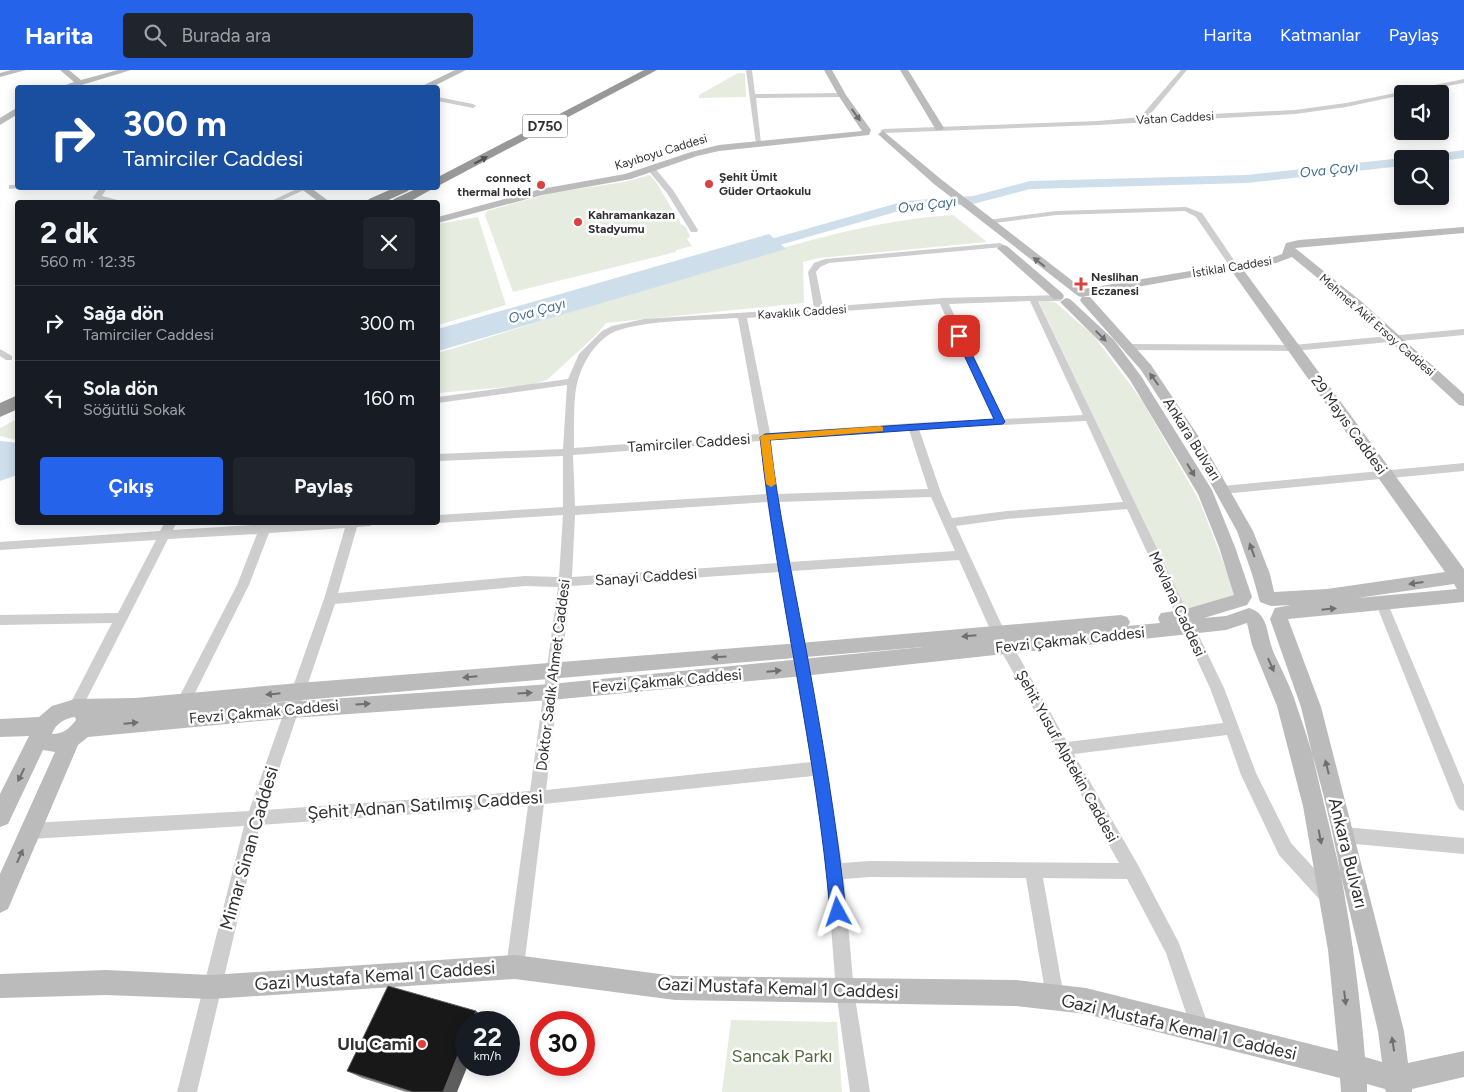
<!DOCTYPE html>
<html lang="tr">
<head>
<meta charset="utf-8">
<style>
  body { margin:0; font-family:Figtree,sans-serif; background:#20242c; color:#f1f3f6; height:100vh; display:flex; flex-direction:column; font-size:19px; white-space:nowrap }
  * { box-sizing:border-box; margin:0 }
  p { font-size:16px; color:#9ea1a6 }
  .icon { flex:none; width:28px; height:28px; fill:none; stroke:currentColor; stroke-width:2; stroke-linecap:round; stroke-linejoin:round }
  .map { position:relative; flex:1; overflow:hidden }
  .panel { position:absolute; left:15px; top:130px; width:425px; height:325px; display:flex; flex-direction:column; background:#171b24; border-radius:5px; box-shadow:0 2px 12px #0003 }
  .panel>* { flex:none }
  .guide { position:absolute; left:15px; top:15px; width:425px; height:105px; border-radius:5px; box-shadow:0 2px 12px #0003; background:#1a4fa0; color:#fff; overflow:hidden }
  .controls { position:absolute; left:1394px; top:15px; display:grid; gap:10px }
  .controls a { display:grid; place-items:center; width:55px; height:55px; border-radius:5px; background:#171b24; box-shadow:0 2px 12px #0003; font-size:25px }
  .speed { position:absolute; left:455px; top:941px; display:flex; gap:10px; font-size:25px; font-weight:700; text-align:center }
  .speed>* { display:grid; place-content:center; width:65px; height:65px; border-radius:50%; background:#171b24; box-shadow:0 2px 12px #0003; line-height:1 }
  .speed small { font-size:12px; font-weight:400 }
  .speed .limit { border:8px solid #d22; background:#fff; color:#111 }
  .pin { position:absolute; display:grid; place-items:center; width:42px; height:42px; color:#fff; margin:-21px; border-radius:10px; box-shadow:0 2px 8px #0006 }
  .me { position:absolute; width:55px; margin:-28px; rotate:355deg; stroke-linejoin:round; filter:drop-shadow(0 0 4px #0008) }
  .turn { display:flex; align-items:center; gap:18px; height:105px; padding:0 25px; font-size:22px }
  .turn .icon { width:65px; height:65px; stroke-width:2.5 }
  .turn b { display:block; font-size:35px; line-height:42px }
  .round { display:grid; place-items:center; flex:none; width:52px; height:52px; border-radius:5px; background:#20242c }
  .head { display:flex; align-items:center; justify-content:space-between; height:85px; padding:0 25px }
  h1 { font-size:30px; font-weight:700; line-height:38px }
  .primary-button { display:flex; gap:10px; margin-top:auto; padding:10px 25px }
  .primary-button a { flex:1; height:58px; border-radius:5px; background:#2563eb; color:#fff; font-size:20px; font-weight:700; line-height:58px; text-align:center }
  .primary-button a+a { background:#20242c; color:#f1f3f6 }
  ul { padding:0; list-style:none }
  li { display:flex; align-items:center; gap:15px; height:75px; padding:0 25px; border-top:1px solid #363941 }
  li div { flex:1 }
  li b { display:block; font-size:19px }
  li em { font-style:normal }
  header { display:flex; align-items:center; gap:30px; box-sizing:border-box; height:70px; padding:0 25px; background:#2563eb; color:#fff }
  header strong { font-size:24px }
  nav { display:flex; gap:28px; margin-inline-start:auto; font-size:18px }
  .search { width:350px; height:45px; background:#20242c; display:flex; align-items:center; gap:12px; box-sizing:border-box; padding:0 18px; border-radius:5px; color:#9ea1a6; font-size:19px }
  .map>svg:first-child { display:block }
  .green { fill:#e6ede0 }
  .water { fill:#cedeeb }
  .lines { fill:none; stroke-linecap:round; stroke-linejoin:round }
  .river { fill:#cedeeb; fill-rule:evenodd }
  .street { fill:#cecece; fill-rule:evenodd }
  .secondary { fill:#bbb; fill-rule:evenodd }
  .highway { fill:#989898; fill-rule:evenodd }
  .wall { fill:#8c8c8c }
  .shaded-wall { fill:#5d5d5d }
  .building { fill:#181818; stroke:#5d5d5d }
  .oneway { fill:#6f6f6f }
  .oneway2 { fill:#505050 }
  .route { fill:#2563eb; stroke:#184099 }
  .slow { fill:#f59e0b }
  .poi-dot { fill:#db4140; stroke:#fff; stroke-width:2 }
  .labels { text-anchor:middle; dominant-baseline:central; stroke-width:5; stroke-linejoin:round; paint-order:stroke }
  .far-street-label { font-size:12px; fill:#313131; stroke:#fff }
  .far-poi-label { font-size:12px; font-weight:bold; fill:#313131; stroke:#fff; text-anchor:start }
  .shield { fill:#fff; stroke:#6f6f6f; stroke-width:1 }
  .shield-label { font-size:14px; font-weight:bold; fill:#313131 }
  .far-water-label { font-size:14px; font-style:italic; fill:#436c8f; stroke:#fff }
  .street-label { font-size:15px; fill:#313131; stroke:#fff }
  .near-street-label { font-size:18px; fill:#313131; stroke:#fff }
  .near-poi-label { font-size:18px; font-weight:bold; fill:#313131; stroke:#fff; text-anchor:end }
  .near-park-label { font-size:18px; fill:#516b41; stroke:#fff }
</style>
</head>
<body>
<header>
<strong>Harita</strong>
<div class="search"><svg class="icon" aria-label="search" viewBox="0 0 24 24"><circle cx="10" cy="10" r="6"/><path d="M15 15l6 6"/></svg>Burada ara</div>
<nav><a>Harita</a><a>Katmanlar</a><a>Paylaş</a></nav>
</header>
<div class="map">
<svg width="1464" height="1022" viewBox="0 0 1464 1022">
  <rect width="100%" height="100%" fill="#fff"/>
  <path class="green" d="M738,3H745L746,27L699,28V25Z
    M650,105L656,112L681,154L686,157L690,166L687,169L692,176L676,180V182L513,222L485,145L487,141L551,123L624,112Z
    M953,145L987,172L819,188L803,192L804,233L606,253L596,265L547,310L531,315L438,323V283C532,254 626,224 720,196C796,174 873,150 953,145Z
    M478,147L506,235L438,255V154Z
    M1033,229L1055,232L1094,266L1143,332L1200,432L1236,525L1186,541L1039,232Z
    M17,349V370L0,366V358Z
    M731,950L837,952L842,1022H722Z"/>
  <path class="water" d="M769,164L786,179L438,281V259Z
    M0,371L18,373L17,405L0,411Z"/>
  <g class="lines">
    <path class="river" d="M1464,80V88L1440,91V89H1422L1428,85Z
      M1402,88L1404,89H1402V96L1246,113L1030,119L973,134L906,139L748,184L743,183L741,180L743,177L905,131L973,126L1030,111L1246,105Z"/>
    <path class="street" d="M746,0H752L755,24L842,23L845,25L842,27L756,28L761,73L756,74Z
      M1181,0H1187L1148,47L1295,40L1346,33L1464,9V13L1402,24V25L1346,37L1295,44L1098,55L883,63L880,61L883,59L1098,51L1142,47V45Z
      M240,15L242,16L243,18H237Z
      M438,27L473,34L476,36L473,38L438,31Z
      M648,97H654L673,120L698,160L697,162H691L667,123L647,99Z
      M9,115H18V118H21L9,119Z
      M100,118H107L102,126L125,132H113L94,129L93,127Z
      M299,118H308L278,132H269Z
      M1186,137L1202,143L1238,196L1237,198H1231L1196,147L1185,141L1056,145L988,154L984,152L988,150L1056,141Z
      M1000,173L1004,175L1003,177L829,193L820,197L816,202L823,237L943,228L1060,225L1064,228L1060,231H1038L1224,618L1256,703L1291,773L1333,819L1335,825L1333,831L1327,833L1321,831L1279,785L1241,705L1227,665L1074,684L1138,795L1179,873L1210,960L1208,967L1201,969L1194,967L1166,883L1127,809L1043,808L1064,927L1061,933L1055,936L1049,933L1046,927L1026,808L870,807L844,809L854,921L870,1022H850L836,921L826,791L813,706L544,734L524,897L521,903L515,906L509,903L506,897L528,736L260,755L197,1022H177L244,756L31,769L25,766L23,761L25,756L31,753L249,741L324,529L345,458L269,463L249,515L188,637L183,639L178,637L176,633L237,515L257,464L168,469L80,642L75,644L70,642L68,638L112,553L0,555V545L118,543L156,470L0,480V472L160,461L165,452H177L173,460L297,452H376L370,456L357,457L338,523L525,506L559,507L563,445L438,453L436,452H438V445L563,437V386L438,391V384L563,379L567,315L438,333V327L568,309L579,284L602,261L612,256L644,249L814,238L808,202L814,193L825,189ZM1030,231L1083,345L1004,349L949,234ZM940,234L993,349L913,353L770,363L747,248ZM738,248L759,364L574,378C574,360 573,325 578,310C583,292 594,274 610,264C633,250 708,250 738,248ZM1086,351L1123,432L1007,441L952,448L941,423L919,359ZM909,360L928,419L777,424L771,370ZM760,371L766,424L575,436L573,385ZM931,427L955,481L790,492L778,432ZM767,432L778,493L572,507L575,445ZM1127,439L1210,618L1223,653L1067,672L1005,562L956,456L1007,449ZM959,490L994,568L1119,793L870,791L842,793L792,501ZM779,502L811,692L546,720L571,516ZM525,516L558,517L530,721L265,740L335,534Z
      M1464,259V265L1293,281L1128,280L1123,277L1128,274L1293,275Z
      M0,279L12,286V290H6L0,286Z
      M1464,393V401L1223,424L1217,420L1223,416Z
      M1382,529L1387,530L1388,534L1464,715V741L1459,739L1456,734L1376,534L1377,530Z
      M1344,757L1464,768V784L1344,773L1338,770L1336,765L1338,760Z"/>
    <path class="secondary" d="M11,0H26L0,7V3Z
      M60,0H69L81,10L118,0H131L72,18H57L74,12Z
      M455,0H466L430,18H418Z
      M824,0H832L846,25L871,60L869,65L719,81L697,86L631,109L542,125L438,153V147L541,119L625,104L691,82L719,75L862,61L838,25Z
      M900,0H908L944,58L942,60H936Z
      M18,37V44L0,55V48Z
      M883,61L942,110L1083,219L1274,187L1282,184L1286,173L1299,170L1464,157V163L1295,178L1362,232L1464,324V336L1459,335L1354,238L1292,187L1276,193L1242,198L1464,499V532L1288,549L1321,637L1404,961L1408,993L1464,981V1007L1412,1019V1022H1386L1385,1019L1367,1014V1022H1341L1340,1008L1086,944L1015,936L675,930L515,909L211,929L106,925L0,928V904L106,900L211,905L515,885L675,906L1015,910L1086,918L1338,981L1328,880L1303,736L1277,636L1252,575L1247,553L1226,560L803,606L551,630L292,648L88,667L78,675L8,839L0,843V804L55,682L43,680L8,754L0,757V724L29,666L0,667V649L39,647L52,636L75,629L135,628L299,613L800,573L1121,545L1127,547L1130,552L1128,556L1160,553L1158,548L1161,543L1183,540L1234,525L1219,477L1198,424L1130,310L1104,276L1060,232L1066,228L1070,229L1114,270L1141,306L1212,420L1235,477L1252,527L1247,535L1204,548L1226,546L1249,538C1269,544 1266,563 1273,581C1281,599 1291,617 1297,637C1336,748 1355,870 1365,987L1382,992L1378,961L1301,637L1270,549L1275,538L1291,535L1271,536L1260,532L1252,504L1237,461L1187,371L1141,300L1082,233L1080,230L1082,227H1090L1151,295L1201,370L1253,461L1270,504L1274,522L1327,519L1445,502L1231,200L1082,227L1078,226L934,114L880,66L878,64ZM1454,514L1457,519L1357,528ZM923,577L551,614L256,634ZM75,647L76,650C69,659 63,664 52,664C55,654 65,648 75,647Z
      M300,118H311L330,132H319Z
      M1003,175L1007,176L1062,223L1064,226L1062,229H1054L999,180L997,178Z"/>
    <path class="highway" d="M644,0H657L438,116V107Z
      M394,118H410L408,121L384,132H367L369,129Z
      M418,118H434L409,132H392L394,129Z
      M18,325V339L0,347V333Z"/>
  </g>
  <path class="wall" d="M476,941L486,950L485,952H466L457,1022H406L362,1008L347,1001Z"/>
  <path class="shaded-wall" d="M476,941L486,950L485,952H471Z
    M466,965V995H468L457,1022H443Z"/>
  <path class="building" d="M388,916L476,941L471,952H466V965L443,1022H413L347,1001Z"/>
  <defs><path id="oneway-solid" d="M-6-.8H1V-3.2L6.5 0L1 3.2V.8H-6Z" transform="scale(1.25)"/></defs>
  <g class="oneway">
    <use href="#oneway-solid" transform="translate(856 45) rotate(54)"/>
    <use href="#oneway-solid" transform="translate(1039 192) rotate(-142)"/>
    <use href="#oneway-solid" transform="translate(1101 266) rotate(44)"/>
    <use href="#oneway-solid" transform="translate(1154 309) rotate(-126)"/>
    <use href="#oneway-solid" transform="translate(1191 400) rotate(59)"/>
    <use href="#oneway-solid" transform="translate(1252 480) rotate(-110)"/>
    <use href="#oneway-solid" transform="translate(1416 513) rotate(172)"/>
    <use href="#oneway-solid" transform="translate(1329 539) rotate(-6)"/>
    <use href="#oneway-solid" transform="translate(969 566) rotate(175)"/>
    <use href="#oneway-solid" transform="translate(719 587) rotate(176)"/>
    <use href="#oneway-solid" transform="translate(1271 595) rotate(66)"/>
    <use href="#oneway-solid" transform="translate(774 601) rotate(-5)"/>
    <use href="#oneway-solid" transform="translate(470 607) rotate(175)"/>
    <use href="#oneway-solid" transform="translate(525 623) rotate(-4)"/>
    <use href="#oneway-solid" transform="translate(273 624) rotate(174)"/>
    <use href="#oneway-solid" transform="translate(363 634) rotate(-4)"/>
    <use href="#oneway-solid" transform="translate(131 653) rotate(-5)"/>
    <use href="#oneway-solid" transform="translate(1327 697) rotate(-104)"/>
    <use href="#oneway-solid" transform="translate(21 705) rotate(116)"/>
    <use href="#oneway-solid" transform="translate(1320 767) rotate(79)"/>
    <use href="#oneway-solid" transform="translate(20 786) rotate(-66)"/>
    <use href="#oneway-solid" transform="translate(1345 928) rotate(83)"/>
    <use href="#oneway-solid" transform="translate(1393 974) rotate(-99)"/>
  </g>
  <use class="oneway2" href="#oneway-solid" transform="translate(481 90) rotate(-28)"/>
  <path class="route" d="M959,263L963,266L1005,352L1003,354L770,370C778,440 793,509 806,579C822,666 837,754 846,842L843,847L838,850L832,847L830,842C817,682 777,526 760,367L765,364L994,349L955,266Z"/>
  <path class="slow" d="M880,356L883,357V361L770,370L776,414L771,417L766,414L760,367L762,365Z"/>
  <g class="poi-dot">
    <circle cx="709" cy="114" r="5"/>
    <circle cx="541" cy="115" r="5"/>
    <circle cx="578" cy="152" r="5"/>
    <path d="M1078.5 206.5h5v5h5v5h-5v5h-5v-5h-5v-5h5z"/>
    <circle cx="422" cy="974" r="5"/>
  </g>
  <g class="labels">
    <g class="far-street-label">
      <text transform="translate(1175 48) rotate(-3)">Vatan Caddesi</text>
      <text transform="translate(661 82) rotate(-17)">Kayıboyu Caddesi</text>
      <text transform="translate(1232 197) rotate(-9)">İstiklal Caddesi</text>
      <text transform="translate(802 242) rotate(-4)">Kavaklık Caddesi</text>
      <text transform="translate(1377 255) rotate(41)">Mehmet Akif Ersoy Caddesi</text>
    </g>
    <g class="far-poi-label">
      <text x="719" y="107">Şehit Ümit<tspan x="719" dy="14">Güder Ortaokulu</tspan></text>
      <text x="531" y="108" text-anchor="end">connect<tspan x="531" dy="14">thermal hotel</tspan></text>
      <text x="588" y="145">Kahramankazan<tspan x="588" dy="14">Stadyumu</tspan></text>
      <text x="1091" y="207">Neslihan<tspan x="1091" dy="14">Eczanesi</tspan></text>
    </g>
    <rect class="shield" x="522.5" y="44.5" width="45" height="23" rx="4"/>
    <g class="shield-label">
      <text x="545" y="56">D750</text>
    </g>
    <g class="far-water-label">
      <text transform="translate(1329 100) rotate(-6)">Ova Çayı</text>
      <text transform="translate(927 135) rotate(-7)">Ova Çayı</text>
      <text transform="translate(537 241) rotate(-16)">Ova Çayı</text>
    </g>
    <g class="street-label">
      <text transform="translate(1349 355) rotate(54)">29 Mayıs Caddesi</text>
      <text transform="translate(1192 369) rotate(58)">Ankara Bulvarı</text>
      <text transform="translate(689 373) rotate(-4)">Tamirciler Caddesi</text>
      <text transform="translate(646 507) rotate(-4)">Sanayi Caddesi</text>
      <text transform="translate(1177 534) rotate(65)">Mevlana Caddesi</text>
      <text transform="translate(1070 570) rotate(-6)">Fevzi Çakmak Caddesi</text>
      <text transform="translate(553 605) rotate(-83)">Doktor Sadık Ahmet Caddesi</text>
      <text transform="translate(667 611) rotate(-5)">Fevzi Çakmak Caddesi</text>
      <text transform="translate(264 642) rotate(-5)">Fevzi Çakmak Caddesi</text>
      <text transform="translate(1067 686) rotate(61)">Şehit Yusuf Alptekin Caddesi</text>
    </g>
    <g class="near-street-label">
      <text transform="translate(425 735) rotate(-4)">Şehit Adnan Satılmış Caddesi</text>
      <text transform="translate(249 778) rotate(-74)">Mimar Sinan Caddesi</text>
      <text transform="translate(1348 783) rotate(76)">Ankara Bulvarı</text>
      <text transform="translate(375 906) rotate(-4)">Gazi Mustafa Kemal 1 Caddesi</text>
      <text transform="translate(778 918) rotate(2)">Gazi Mustafa Kemal 1 Caddesi</text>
      <text transform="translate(1179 957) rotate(13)">Gazi Mustafa Kemal 1 Caddesi</text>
    </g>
    <g class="near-poi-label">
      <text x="412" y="974">Ulu Cami</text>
    </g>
    <g class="near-park-label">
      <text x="782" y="986">Sancak Parkı</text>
    </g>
  </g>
</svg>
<div class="controls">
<a><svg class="icon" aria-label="sound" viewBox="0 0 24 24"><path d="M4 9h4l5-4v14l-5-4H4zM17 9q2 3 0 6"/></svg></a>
<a><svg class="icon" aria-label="search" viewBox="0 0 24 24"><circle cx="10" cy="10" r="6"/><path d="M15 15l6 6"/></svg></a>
</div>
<div class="speed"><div>22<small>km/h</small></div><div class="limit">30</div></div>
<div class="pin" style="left:959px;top:266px;background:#d93025"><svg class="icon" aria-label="arrive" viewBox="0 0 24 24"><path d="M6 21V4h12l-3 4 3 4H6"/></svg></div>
<svg class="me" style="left:838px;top:842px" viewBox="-20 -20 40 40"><path d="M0-17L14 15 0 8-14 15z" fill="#2563eb" stroke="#fff" stroke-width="4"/></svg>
<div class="guide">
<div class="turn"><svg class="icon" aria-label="right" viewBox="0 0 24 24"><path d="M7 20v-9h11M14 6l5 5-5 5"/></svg><div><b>300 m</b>Tamirciler Caddesi</div></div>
</div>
<section class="panel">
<div class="head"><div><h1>2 dk</h1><p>560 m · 12:35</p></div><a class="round"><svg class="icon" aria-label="close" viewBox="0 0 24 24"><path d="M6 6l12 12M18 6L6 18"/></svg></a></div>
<ul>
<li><svg class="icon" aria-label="right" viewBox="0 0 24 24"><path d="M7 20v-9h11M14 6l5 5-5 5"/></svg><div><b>Sağa dön</b><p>Tamirciler Caddesi</p></div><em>300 m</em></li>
<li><svg class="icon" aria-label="left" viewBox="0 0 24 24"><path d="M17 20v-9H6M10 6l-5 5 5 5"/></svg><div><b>Sola dön</b><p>Söğütlü Sokak</p></div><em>160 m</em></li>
</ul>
<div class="primary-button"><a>Çıkış</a><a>Paylaş</a></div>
</section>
</div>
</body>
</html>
